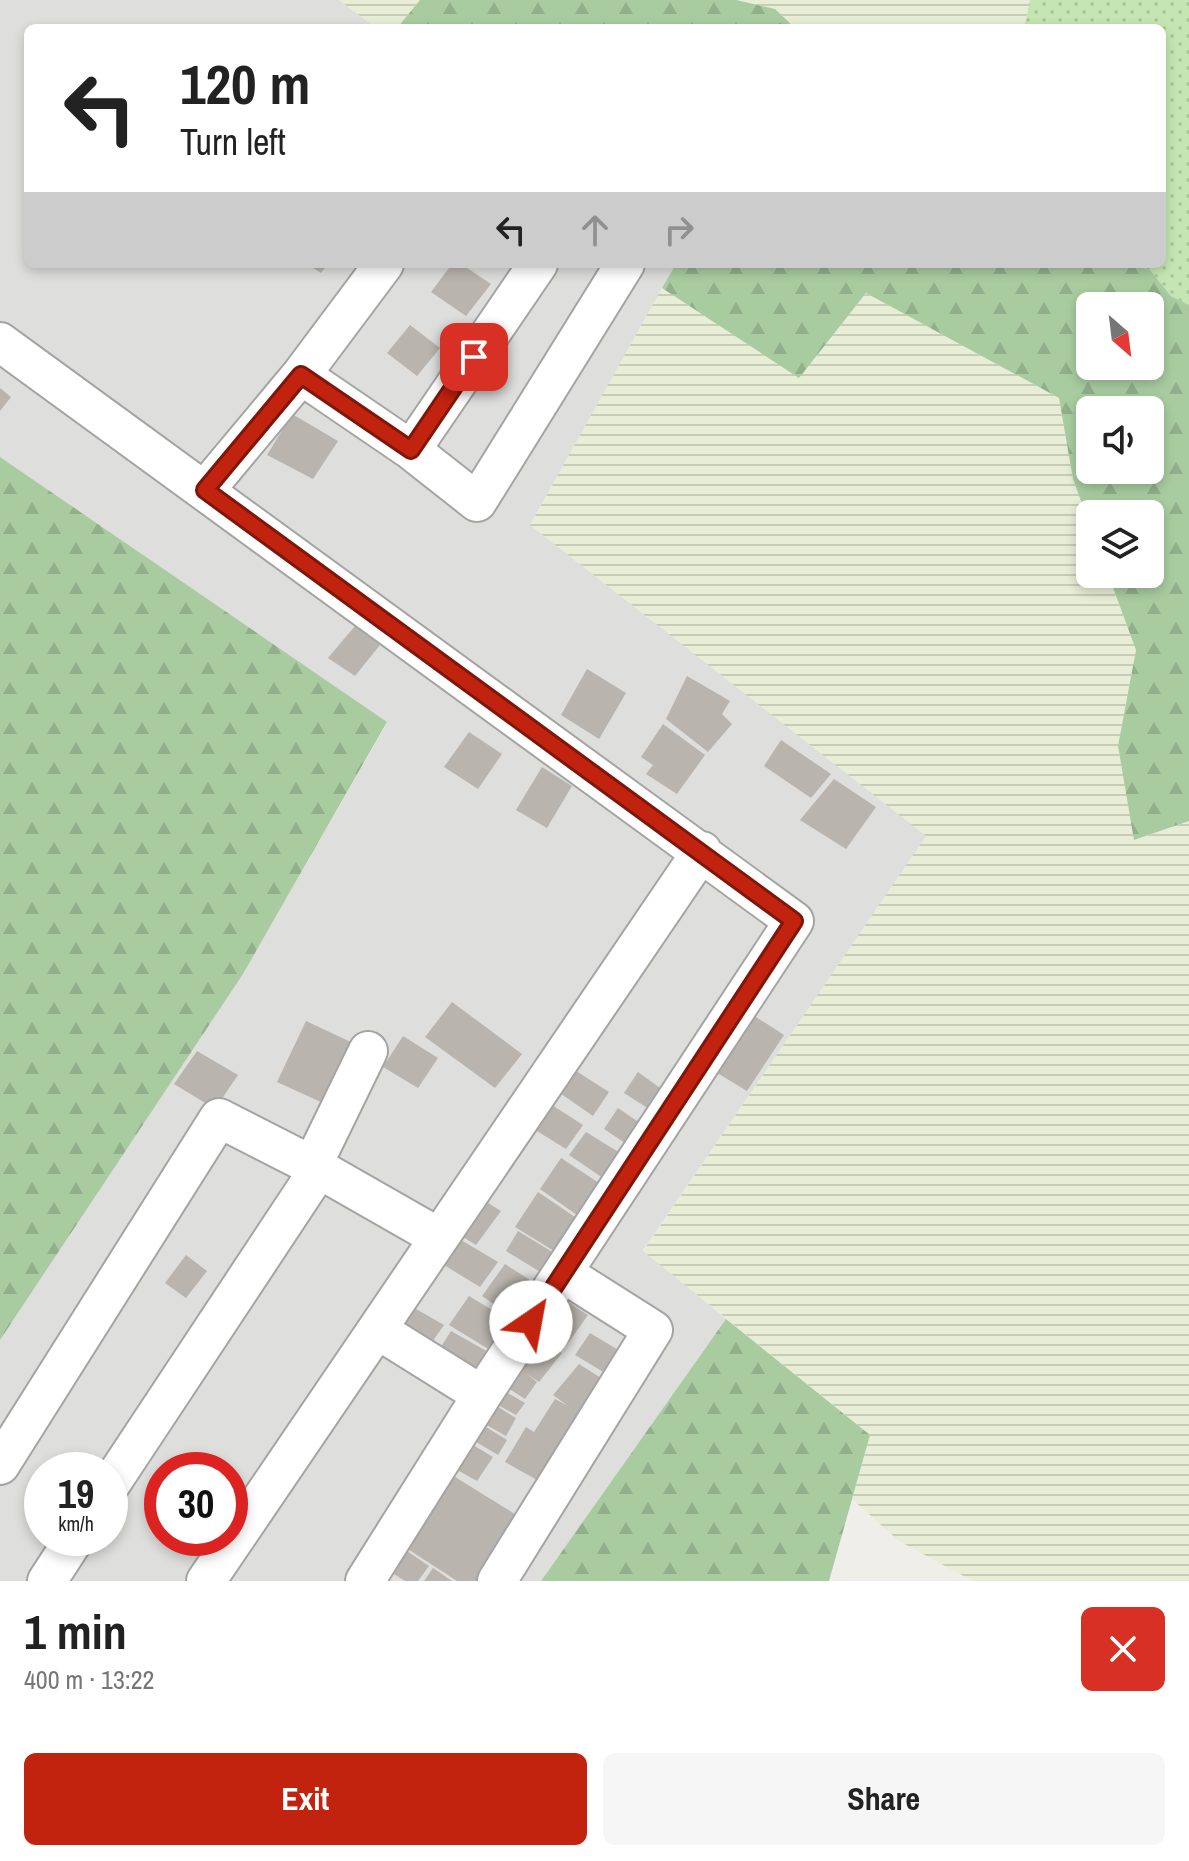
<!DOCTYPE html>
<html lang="en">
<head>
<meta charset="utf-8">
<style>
  body { margin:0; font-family:"Archivo Narrow",sans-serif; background:#f6f6f6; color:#222; height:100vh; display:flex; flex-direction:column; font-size:30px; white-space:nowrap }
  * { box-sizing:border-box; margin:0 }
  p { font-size:26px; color:#767676 }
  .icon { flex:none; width:44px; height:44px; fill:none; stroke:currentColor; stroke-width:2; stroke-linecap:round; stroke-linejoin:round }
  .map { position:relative; height:1581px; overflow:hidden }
  .sheet { display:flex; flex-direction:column; background:#fff; flex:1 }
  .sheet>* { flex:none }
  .guide { position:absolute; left:24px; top:24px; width:1142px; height:244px; border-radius:12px; box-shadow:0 4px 12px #0003; background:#fff; color:#222; overflow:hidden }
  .needle { width:52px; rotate:152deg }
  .tools { position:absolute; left:1076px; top:292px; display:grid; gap:16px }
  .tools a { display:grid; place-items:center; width:88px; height:88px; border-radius:12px; background:#fff; box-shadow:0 4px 12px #0003; font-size:40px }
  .speed { position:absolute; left:24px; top:1452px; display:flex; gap:16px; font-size:40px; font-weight:700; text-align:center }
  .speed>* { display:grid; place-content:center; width:104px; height:104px; border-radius:50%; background:#fff; box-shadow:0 4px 12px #0003; line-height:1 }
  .speed small { font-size:20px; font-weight:400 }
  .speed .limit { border:12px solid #d22; background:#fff; color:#111 }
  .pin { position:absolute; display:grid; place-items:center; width:68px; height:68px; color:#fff; margin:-34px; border-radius:16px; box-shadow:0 4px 12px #0006 }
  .me { position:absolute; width:88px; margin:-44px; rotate:33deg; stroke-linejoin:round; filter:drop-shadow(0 0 6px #0008) }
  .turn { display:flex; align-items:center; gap:28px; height:168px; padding:0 24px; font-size:36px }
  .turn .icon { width:104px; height:104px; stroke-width:2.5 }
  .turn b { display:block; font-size:56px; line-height:68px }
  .lanes { display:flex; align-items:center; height:76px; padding:0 24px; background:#0003; justify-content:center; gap:40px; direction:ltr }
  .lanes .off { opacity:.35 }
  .round { display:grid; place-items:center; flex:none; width:84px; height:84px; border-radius:12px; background:#f6f6f6 }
  .head { display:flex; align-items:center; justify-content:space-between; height:136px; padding:0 24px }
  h1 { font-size:48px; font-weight:700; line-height:60px }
  .button { display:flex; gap:16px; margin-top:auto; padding:16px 24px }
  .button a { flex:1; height:92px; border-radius:12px; background:#c2230f; color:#fff; font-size:32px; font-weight:700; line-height:92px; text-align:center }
  .button a+a { background:#f6f6f6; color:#222 }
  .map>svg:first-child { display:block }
  .residential { fill:#dededd; fill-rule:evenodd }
  .farmland { fill:url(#farmland-rules) }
  .grass { fill:url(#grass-dots) }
  .forest { fill:url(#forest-firs); fill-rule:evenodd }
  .building { fill:#b9b4ad }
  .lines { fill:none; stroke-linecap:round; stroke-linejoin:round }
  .minor-casing { stroke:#a4a4a4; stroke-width:42 }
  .minor { stroke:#fff; stroke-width:38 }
  .route-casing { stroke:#7e170a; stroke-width:20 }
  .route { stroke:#c2230f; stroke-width:14 }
</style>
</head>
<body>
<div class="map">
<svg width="1189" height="1581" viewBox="0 0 1189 1581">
  <defs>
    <pattern id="farmland-rules" width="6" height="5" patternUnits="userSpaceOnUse" patternTransform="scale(2)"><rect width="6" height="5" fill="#e8edd5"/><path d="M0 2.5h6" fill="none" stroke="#c7cbb7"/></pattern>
    <pattern id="grass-dots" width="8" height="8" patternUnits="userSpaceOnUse" patternTransform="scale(2)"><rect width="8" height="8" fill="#c5e6b2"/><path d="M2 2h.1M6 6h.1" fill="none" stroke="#a9c599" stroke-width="1.8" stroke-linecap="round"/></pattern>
    <pattern id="forest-firs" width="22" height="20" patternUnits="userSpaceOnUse" patternTransform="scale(2)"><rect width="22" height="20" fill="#a8cca0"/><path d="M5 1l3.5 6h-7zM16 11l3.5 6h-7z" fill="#90af8a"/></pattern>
  </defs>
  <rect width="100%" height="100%" fill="#f0eee8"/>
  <path class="residential" d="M0,0H339L376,28H28V264H676L530,525L927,836L643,1250L726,1319L541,1581H0V1340L243,974L387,723L0,457ZM42,1470H110V1538H42ZM162,1470H230V1538H162Z"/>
  <path class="farmland" d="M339,0H420L397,28H376Z
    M736,0H1030L1024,28H795L775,9Z
    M662,288L799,377L866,293L1059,398L1073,479L1090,526V574H1108L1136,650L1118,746L1135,840L1189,821V1581H973L899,1541L852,1499L870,1435L643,1251L926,836L530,525Z"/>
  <path class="grass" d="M1030,0H1189V305L1171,296L1150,270L1130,264H1162V28H1024Z"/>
  <path class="forest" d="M420,0H736L775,9L795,28H397Z
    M676,264H1130L1150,270L1171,296L1189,305V821L1134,840L1118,746L1136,650L1108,574H1150V514H1090V526L1073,479L1059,398L866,293L799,378L662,288ZM1090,306H1150V366H1090ZM1090,410H1150V470H1090Z
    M0,457L387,722L243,974L0,1340Z
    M726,1319L870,1435L829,1581H541Z"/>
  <path class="building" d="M307,264H328L321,273Z
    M452,264H461L491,284L466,316L431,292Z
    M410,325L440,348L417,376L387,353Z
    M0,388L11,397L0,411Z
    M292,414L338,441L313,479L267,455Z
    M355,626L380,645L355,676L328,658Z
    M587,669L626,693L599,739L561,715Z
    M687,676L730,701L722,714L732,724L708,752L666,719Z
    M663,724L705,755L677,794L646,774L653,765L641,757Z
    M469,732L502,754L478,789L444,767Z
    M781,740L831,774L811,798L764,766Z
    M542,767L572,786L547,828L516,810Z
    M834,779L876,807L846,849L800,820Z
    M452,1002L522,1054L495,1088L425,1037Z
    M742,1008L784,1035L747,1091L704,1065Z
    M306,1021L355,1044L323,1103L277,1082Z
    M403,1036L438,1058L418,1088L383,1067Z
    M197,1051L238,1075L215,1109L174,1084Z
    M573,1069L609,1092L593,1116L557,1091Z
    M638,1072L663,1090L649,1109L624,1093Z
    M541,1098L583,1125L566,1149L524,1123Z
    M618,1108L640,1123L625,1143L604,1129Z
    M586,1132L620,1153L603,1178L569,1155Z
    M561,1158L599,1183L577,1215L540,1189Z
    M538,1192L575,1217L554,1251L515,1227Z
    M472,1193L501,1211L476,1245L447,1227Z
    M518,1231L554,1253L542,1273L506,1251Z
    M456,1237L498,1262L480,1287L439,1262Z
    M186,1255L207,1271L186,1298L165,1283Z
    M505,1264L533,1282L510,1315L482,1296Z
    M469,1296L510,1321L490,1350L449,1325Z
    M559,1296L588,1315L566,1346L537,1328Z
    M409,1305L444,1325L427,1349L393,1329Z
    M451,1331L488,1352L472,1378L435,1356Z
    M590,1333L620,1351L605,1373L575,1355Z
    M534,1335L562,1353L539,1382L527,1374L537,1382L525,1399L502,1384Z
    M579,1364L604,1380L537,1480L505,1462L526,1427L534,1432L555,1399L568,1406L553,1395Z
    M497,1387L525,1403L516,1415L489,1400Z
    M488,1401L516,1418L506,1436L476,1419Z
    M478,1422L507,1440L498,1455L468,1437Z
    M468,1442L493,1457L477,1481L452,1467Z
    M447,1472L526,1521L487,1581H457L400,1544Z
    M401,1547L429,1566L418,1581H405L386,1569Z
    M433,1568L452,1581H424Z"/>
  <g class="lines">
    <defs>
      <path id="minor" d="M0,342L794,921L482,1395L365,1581
        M301,375L411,450L477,502L625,264
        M411,450L538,264
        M205,490L301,375L384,264
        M312,1166L368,1051
        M378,1330L482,1395
        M0,1465L219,1118L319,1169L438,1237
        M110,1485L319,1169
        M47,1581L75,1538
        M206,1581L702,851
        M497,1581L653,1330L563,1273"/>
    </defs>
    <use href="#minor" class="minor-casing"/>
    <use href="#minor" class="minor"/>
  </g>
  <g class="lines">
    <defs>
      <path id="route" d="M474,357L411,450L301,375L205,490L794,921L531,1322"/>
    </defs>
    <use href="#route" class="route-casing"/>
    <use href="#route" class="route"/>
  </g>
</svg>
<div class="tools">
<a><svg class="needle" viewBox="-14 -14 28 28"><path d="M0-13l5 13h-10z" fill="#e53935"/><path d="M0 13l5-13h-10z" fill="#767676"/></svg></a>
<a><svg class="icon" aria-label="sound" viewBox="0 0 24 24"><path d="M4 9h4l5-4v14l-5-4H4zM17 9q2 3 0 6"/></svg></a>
<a><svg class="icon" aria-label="layers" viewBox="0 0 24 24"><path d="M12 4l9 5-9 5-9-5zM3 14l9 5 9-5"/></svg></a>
</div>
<div class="speed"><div>19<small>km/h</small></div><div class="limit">30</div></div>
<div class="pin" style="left:474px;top:357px;background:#d93025"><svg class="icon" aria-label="arrive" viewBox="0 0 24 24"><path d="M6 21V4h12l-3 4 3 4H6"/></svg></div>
<svg class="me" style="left:531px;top:1322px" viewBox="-20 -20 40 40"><circle r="19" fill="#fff"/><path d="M0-13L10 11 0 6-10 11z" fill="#c2230f"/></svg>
<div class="guide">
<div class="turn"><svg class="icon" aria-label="left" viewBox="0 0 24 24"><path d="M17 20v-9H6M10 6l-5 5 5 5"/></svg><div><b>120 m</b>Turn left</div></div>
<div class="lanes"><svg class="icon" aria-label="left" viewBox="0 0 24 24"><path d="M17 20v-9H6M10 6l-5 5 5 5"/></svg><svg class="icon off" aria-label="ahead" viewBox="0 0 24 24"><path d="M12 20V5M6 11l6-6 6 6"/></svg><svg class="icon off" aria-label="right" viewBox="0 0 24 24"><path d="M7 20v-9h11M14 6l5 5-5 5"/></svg></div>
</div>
</div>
<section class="sheet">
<div class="head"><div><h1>1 min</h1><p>400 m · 13:22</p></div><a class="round" style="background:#d93025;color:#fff"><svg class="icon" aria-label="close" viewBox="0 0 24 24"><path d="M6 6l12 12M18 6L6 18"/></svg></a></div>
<div class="button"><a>Exit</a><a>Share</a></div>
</section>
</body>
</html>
